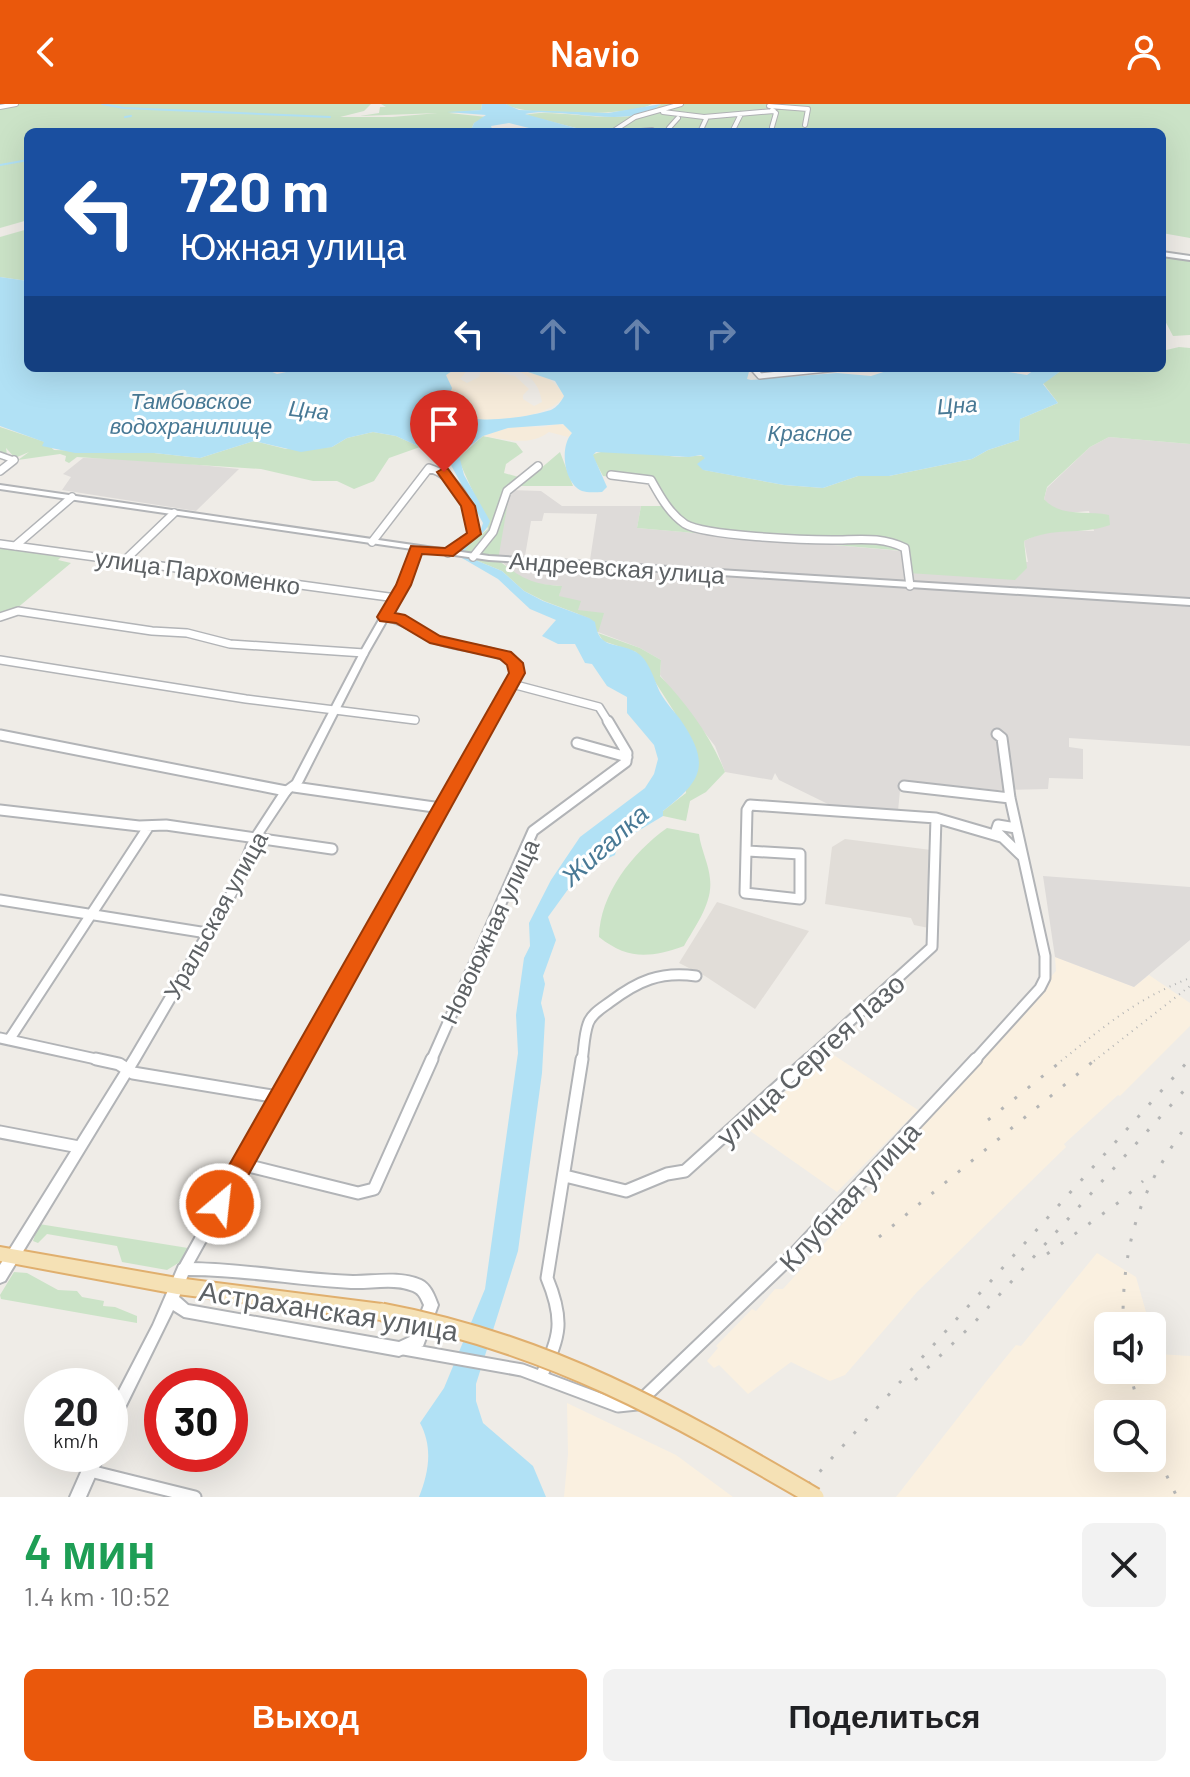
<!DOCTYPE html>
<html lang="ru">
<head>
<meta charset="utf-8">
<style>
  body { margin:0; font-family:Barlow,sans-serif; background:#f2f2f2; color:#202124; height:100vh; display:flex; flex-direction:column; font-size:30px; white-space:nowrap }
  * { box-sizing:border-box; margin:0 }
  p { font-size:26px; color:#757577 }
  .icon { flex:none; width:44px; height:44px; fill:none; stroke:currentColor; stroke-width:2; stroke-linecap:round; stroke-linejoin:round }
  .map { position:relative; height:1393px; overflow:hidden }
  .details { display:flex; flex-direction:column; background:#fff; flex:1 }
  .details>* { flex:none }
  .hud { position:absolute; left:24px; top:24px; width:1142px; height:244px; border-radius:12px; box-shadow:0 8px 32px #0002; background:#1a4fa0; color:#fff; overflow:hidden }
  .tools { position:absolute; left:1094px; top:1208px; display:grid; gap:16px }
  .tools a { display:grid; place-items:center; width:72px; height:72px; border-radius:12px; background:#fff; box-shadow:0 8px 32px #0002; font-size:40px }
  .speed { position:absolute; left:24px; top:1264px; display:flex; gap:16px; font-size:40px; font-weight:700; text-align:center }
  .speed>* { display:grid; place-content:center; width:104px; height:104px; border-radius:50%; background:#fff; box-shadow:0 8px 32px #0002; line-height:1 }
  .speed small { font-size:20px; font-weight:400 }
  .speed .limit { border:12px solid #d22; background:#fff; color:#111 }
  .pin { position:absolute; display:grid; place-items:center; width:68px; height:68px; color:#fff; margin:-82px -34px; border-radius:50% 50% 50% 0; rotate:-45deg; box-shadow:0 0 8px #0007 }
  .pin .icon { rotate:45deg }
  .me { position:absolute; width:88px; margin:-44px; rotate:28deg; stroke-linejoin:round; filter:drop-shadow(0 0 6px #0008) }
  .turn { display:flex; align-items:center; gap:28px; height:168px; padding:0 24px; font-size:36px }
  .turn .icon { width:104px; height:104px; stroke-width:2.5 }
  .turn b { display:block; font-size:56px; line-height:68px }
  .lanes { display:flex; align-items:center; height:76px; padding:0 24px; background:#0003; justify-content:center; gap:40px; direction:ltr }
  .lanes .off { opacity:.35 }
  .round { display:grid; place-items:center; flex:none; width:84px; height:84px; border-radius:12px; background:#f2f2f2 }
  .overview { display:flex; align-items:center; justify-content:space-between; height:136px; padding:0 24px }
  h1 { font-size:48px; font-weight:600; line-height:60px; color:#1e9e55 }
  .action { display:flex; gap:16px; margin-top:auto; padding:16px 24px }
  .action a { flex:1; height:92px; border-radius:12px; background:#ea580c; color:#fff; font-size:32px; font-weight:600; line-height:92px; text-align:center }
  .action a+a { background:#f2f2f2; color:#202124 }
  header { display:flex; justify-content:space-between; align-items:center; height:104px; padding:0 24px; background:#ea580c; color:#fff; font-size:36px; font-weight:600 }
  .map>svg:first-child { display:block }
  .commercial { fill:#faf0e0; fill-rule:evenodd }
  .industrial { fill:#dedbd9; fill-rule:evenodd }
  .education { fill:#e1ddd8 }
  .green { fill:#cbe3c7 }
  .sand { fill:#f6ebda }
  .water { fill:#b1e1f5 }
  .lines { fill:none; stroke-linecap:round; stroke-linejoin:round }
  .stream { stroke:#b1e1f5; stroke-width:2 }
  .minor-far4-casing { stroke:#b2b4b7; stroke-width:6 }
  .minor-far3-casing { stroke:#b2b4b7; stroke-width:8 }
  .minor-far2-casing { stroke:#b2b4b7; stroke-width:10 }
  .minor-far1-casing { stroke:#b2b4b7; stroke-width:13 }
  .minor-casing { stroke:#b2b4b7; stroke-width:15 }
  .tertiary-casing { stroke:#b2b4b7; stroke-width:4 }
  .primary-casing { stroke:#e0af6e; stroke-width:4 }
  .minor-far4 { stroke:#fff; stroke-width:4 }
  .minor-far3 { stroke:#fff; stroke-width:5 }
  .minor-far2 { stroke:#fff; stroke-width:7 }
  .minor-far1 { stroke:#fff; stroke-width:9 }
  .minor { stroke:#fff; stroke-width:11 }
  .tertiary { fill:#fff; fill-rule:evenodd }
  .primary { fill:#f5e1b5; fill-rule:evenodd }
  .rail-far1 { stroke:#b4b5b5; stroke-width:2; stroke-dasharray:1 5; stroke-linecap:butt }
  .rail { stroke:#b4b5b5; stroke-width:3; stroke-dasharray:3 14; stroke-linecap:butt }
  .primary-bridge-casing { stroke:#e0af6e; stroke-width:21; stroke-linecap:butt }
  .primary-bridge { stroke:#f5e1b5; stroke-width:17 }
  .route { fill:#ea580c; stroke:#983908; stroke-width:2 }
  .labels { text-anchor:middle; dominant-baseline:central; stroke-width:6; stroke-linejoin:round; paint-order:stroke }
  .far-water-label { font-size:22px; font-style:italic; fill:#487995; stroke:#fff }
  .street-label { font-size:24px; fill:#5e6265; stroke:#fff }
  .water-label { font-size:26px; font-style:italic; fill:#487995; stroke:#fff }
  .near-street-label { font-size:28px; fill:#5e6265; stroke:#fff }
</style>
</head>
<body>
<header><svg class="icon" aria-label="back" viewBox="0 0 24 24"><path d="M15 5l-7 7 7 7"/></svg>Navio<svg class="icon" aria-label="person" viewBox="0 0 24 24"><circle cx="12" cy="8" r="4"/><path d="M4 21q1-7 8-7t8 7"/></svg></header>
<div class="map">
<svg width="1190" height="1393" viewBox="0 0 1190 1393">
  <rect width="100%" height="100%" fill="#efece7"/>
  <path class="commercial" d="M1055,853L1134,883L1149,871L1190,899V922L1120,992L1118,991L1064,1040L1066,1043L917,1188L845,1271L830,1277L791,1258L748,1290L719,1261L714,1264L707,1257L718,1244L716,1242L752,1205L756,1207L775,1185H783L925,1029L918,1024L1056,867Z
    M829,948L918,1006L837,1088L746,1024Z
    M1097,1149L1136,1173L1150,1222H1108V1266H1152V1231L1158,1250L1190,1252V1393H896L985,1279L1016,1241L1021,1242ZM1108,1310H1152V1354H1108Z
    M567,1299L676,1351L733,1393H564L568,1350Z"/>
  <path class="industrial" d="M1109,333L1190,340V493L1147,492L1150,497L1190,499V642L1069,634V643L1083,645V675L1049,674L1048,685L997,686L901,676L898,707L830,701L779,676L775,669L772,676L725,668L715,642L660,571L661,556L640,544L598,528L559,492L561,482L537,480L518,473L496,452L510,386L541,387L562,402H641L637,424L1028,458L1024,437L1037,431L1052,426L1094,427L1089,407L1067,409L1052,404L1044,395L1047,384L1090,343ZM544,409L597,410L590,456L525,452L531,417H542Z
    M83,354L140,355L239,365L196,407L62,386L71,373L63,370Z
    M1043,772L1190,783V836L1134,883L1055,853Z"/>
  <path class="education" d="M845,735L931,746L929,824L914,821L911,814L825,800L832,743Z
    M717,798L809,827L755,905L705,872L679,859Z"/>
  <path class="green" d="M371,0L364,7L340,13H392L438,9L360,12L379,9L380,3H386L381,0H482L481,6L449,9L487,13L474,19L470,28H28V116L0,124V4L18,0Z
    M506,0H652C633,12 521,13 506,0Z
    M661,0H1190V134L1162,129V28H592L525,11C559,2 631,27 661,0Z
    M28,125V177L0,173V133Z
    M1162,150L1190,153V231L1173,232L1162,211Z
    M1179,243L1190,244V340L1109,333L1090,343L1047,383L1044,395C1061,414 1086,406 1109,411L1110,421C1080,432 1054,422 1024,437L1027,464L1015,476L908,469L905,447L637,424L641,402H662L648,377L603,372L592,351C615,340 655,351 680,353C688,353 697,351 705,352L704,366L784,381L823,384L858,372H889L972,355L988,346L1019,336L1020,315L1058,299L1043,279L1065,264H1162V247Z
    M0,323L45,338L54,346L154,349L200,354L254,337L286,345L332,343L347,334L373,328L396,332L420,343L389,354L374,377L354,385L337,377H313L261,365L77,353L69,359L65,357L66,352L60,350L18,356L29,348L15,354L6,344L7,351L0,349Z
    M483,332L516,339L523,348L506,360L504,369L522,374L510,386L498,456C522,474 530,480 562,482L559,492L581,497L578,506L604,509L598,529L640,544L661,556L660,572C687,600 710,631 725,668L706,688L690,697L686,717L663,712V707L686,689L675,609L636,548L603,537L589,514L544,497L524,487L502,467L463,451L465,444L488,425C480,399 468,379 458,354Z
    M560,348L573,382H520Z
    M0,443L63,451L58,456L71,459L16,505L0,513Z
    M667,724L699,730C701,746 709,760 710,775C713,799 695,822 684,842C650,854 628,856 599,833C600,790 632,749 667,724Z
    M39,1120L188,1144L180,1158L167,1166L122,1158L117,1142L47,1130L38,1139L33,1137Z
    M14,1168L27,1169L58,1186L77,1187L82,1193L104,1197L103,1202L115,1203L137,1212V1219L1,1195L0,1191Z"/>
  <path class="sand" d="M457,264H469L460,275L467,279L479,273L481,267L476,264H490L493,268L515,272L529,285L523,291V295L534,302L542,298C539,276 526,267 504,264C526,264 554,271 564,292C551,314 491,319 466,314L456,306L446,274L447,269Z
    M559,320L568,322L572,331L568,333L549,328C529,343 506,335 483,332L513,322L543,323Z"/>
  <path class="water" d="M482,0H506L519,6L608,9L661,0C631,27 559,2 525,10L590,28H545L509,19L491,22L493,28H470L474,19L486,11L447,8L481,6Z
    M0,173L28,177V264H263L277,270L305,264H457L446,271L452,284L450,290L462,311C480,321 532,312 551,306C557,303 561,298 564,292L555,277L516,264H750L747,275L751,276L837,269L871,272L896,264H984L1027,271L1037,264H1065L1043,280L1058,299L1020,315L1019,336L988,346L972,355L889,372H858L823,384L784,381L703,366L697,360L705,354L701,351L689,353L596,348L593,351L607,383L602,388C596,388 588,389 582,387C564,380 559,343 572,329L563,320L508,324L483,332L459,351L464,371L490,417C486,432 467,437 463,451L502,467L524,487L543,497L589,514L595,518C599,547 617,537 636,548C650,556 654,577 661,590C666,599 674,607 680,615C711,660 703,676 663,707V712L618,739L615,751L582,766L548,813L556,836L543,872L545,880L541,899L545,915L542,969L518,1147L476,1280V1297L483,1319L533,1362L546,1393H419C429,1368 433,1343 420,1319L444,1284L485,1185L518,949L516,911L524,854L530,842L529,819L551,776L580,733L645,684L654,670L658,655L654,641L627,609V593L607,582L592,560L585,559L575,540H558L542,532L556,516L530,505L498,475L455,450L481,425L483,419L447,354V348L420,343L396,332L373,328L347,334L332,343L301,348L254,337L200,354L154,349H75L42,342L44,338L0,322Z"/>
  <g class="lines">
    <path class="stream" d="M102,0L124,4L330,13
      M125,13L131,12
      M0,61L28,56"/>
    <defs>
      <path id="minor-far4" d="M769,2L808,5L805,21
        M0,3L16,0
        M772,6L776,9L772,23
        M663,8L704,13L774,7
        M669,24L678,14
        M612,28L635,13L681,0
        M630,28L652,26
        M700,28L706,15
        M732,28L741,10"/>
      <path id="minor-far3" d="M753,264L760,272L837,264
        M0,351L14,356L11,358"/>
      <path id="minor-far2" d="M0,367L14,356
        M611,371L651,376C660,392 669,409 685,420C705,432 805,436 832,436C858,436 881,432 905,444L910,482
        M372,438L429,364C458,373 473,401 474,430L448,449
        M0,440L396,494
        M15,442L72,393
        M473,453L493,428L507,387L538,362
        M124,457L174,409
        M0,513L18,507L152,527L187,529L230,540L364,549
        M385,513C405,516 419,529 437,536C463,546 492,542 515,559L517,569L489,619
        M0,556L246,595L415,616
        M512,580L599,603L609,619"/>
      <path id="minor-far1" d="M0,631L286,687
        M577,639L627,653
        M904,682L1010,694
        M294,683L441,704
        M0,706L139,722L166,721L332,745
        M1016,724L998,721L996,727L1023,753
        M748,747L800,750V795L745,789L747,706L750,701L936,714L1001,733
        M0,796L207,829
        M0,934L105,957
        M9,936L149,722
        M300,957L490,617
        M431,957L533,727L626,658L627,649L608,617
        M582,957C584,945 584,931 588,920C591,910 602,904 610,898C638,877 660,867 696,872
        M806,957L932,843L936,714
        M974,957L1040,884L1045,874V852L1010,694L1002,634L997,630"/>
      <path id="minor" d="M96,955L119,960L133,969L278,993
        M0,1028L79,1043
        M241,1060L358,1089L374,1085L432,955
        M565,1072L626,1087L667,1070L685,1067L809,955
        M184,1165L301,955
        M404,1245L522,1266L618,1302L637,1300L794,1150L976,955
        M541,1272C561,1233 564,1215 547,1174L582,955
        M90,1367L195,1393"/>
      <path id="tertiary" d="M1162,148L1190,152V156L1162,152Z
        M0,381L489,452L1190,495V501L489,456L420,446L407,481L368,549L302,679L290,689L260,734L242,780L139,957L5,1177L0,1179V1161L131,951L232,780L250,734L282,685L293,677L360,549L399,481L412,445L0,385Z
        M184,1159C241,1159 296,1170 353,1172C375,1172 399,1167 421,1176C431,1181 434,1191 438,1201L423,1242L399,1252L184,1213L173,1206L115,1324L110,1326V1304L153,1221L179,1161ZM188,1171C243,1171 296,1181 351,1184C371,1185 394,1179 413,1187C420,1190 421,1195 424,1201L412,1232L399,1238L188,1201L179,1193Z
        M89,1350H105L86,1393H70Z"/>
      <path id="primary" d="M0,1143L177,1174L382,1200L388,1203L391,1208L388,1213L382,1216L177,1190L0,1157Z"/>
    </defs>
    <use href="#minor-far4" class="minor-far4-casing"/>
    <use href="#minor-far3" class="minor-far3-casing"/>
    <use href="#minor-far2" class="minor-far2-casing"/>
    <use href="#minor-far1" class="minor-far1-casing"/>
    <use href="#minor" class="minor-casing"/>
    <use href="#tertiary" class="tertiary-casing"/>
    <use href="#primary" class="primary-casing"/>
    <use href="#minor-far4" class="minor-far4"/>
    <use href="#minor-far3" class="minor-far3"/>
    <use href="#minor-far2" class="minor-far2"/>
    <use href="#minor-far1" class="minor-far1"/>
    <use href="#minor" class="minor"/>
    <use href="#tertiary" class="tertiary"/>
    <use href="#primary" class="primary"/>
    <path class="rail-far1" d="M1061,957C1106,921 1136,895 1190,874
      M1094,957L1190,882"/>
    <path class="rail" d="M988,1016L1064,955
      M879,1133L1096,955
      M1047,1150L1122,1096L1143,1077
      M1123,1222C1122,1139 1140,1083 1190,1017
      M1129,1266L1141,1310
      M915,1276L973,1220L1190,980
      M1152,1341L1177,1393
      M797,1393L1190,955"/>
    <defs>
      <path id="primary-bridge" d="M382,1208C548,1239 671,1309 815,1393"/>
    </defs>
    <use href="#primary-bridge" class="primary-bridge-casing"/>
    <use href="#primary-bridge" class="primary-bridge"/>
  </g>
  <path class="route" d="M444,364L448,365L475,402L481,430L453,452L422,450L411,481L395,509L405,511L440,532L511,548L523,559L525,569L228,1108L220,1111L211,1108L208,1100L211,1093L509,569L507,561L500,555L430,539L396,519L380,517L377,513L396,481L411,442L445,444L467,429L461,402L437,368Z"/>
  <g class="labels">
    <g class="far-water-label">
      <text x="191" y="296">Тамбовское<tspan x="191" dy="25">водохранилище</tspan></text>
      <text transform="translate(957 300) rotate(-4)">Цна</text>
      <text transform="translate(309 305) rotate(6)">Цна</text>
      <text x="810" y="328">Красное</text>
    </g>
    <g class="street-label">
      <text transform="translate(617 463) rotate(4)">Андреевская улица</text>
      <text transform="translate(198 467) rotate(8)">улица Пархоменко</text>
      <text transform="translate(215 811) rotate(-61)">Уральская улица</text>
      <text transform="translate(489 827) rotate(-65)">Новоюжная улица</text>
    </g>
    <g class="water-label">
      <text transform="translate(604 740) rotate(-42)">Жигалка</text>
    </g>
    <g class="near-street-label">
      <text transform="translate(810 955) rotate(-42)">улица Сергея Лазо</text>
      <text transform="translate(849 1092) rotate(-47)">Клубная улица</text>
      <text transform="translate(329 1206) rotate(9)">Астраханская улица</text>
    </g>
  </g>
</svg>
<div class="tools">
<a><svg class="icon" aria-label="sound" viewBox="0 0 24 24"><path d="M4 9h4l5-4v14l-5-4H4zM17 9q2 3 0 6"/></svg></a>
<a><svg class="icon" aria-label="search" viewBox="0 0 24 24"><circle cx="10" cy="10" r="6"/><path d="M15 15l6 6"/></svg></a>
</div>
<div class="speed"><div>20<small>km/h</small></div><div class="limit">30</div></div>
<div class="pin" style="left:444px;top:368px;background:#d93025"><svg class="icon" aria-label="arrive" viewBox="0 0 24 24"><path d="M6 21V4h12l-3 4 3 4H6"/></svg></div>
<svg class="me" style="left:220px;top:1100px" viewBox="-20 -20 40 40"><circle r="17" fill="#ea580c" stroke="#fff" stroke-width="3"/><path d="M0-11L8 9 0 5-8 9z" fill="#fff"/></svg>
<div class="hud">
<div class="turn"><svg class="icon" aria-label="left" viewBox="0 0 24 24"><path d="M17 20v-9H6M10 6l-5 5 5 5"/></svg><div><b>720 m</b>Южная улица</div></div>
<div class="lanes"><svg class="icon" aria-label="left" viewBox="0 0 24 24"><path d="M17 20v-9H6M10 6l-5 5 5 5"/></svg><svg class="icon off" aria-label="ahead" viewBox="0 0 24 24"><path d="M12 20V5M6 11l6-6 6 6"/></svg><svg class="icon off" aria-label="ahead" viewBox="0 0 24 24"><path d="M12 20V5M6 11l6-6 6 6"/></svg><svg class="icon off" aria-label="right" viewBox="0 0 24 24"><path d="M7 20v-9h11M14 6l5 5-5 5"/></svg></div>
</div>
</div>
<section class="details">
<div class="overview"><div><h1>4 мин</h1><p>1.4 km · 10:52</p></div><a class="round"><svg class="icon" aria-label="close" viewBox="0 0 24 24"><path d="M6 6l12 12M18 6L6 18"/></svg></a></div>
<div class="action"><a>Выход</a><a>Поделиться</a></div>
</section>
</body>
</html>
